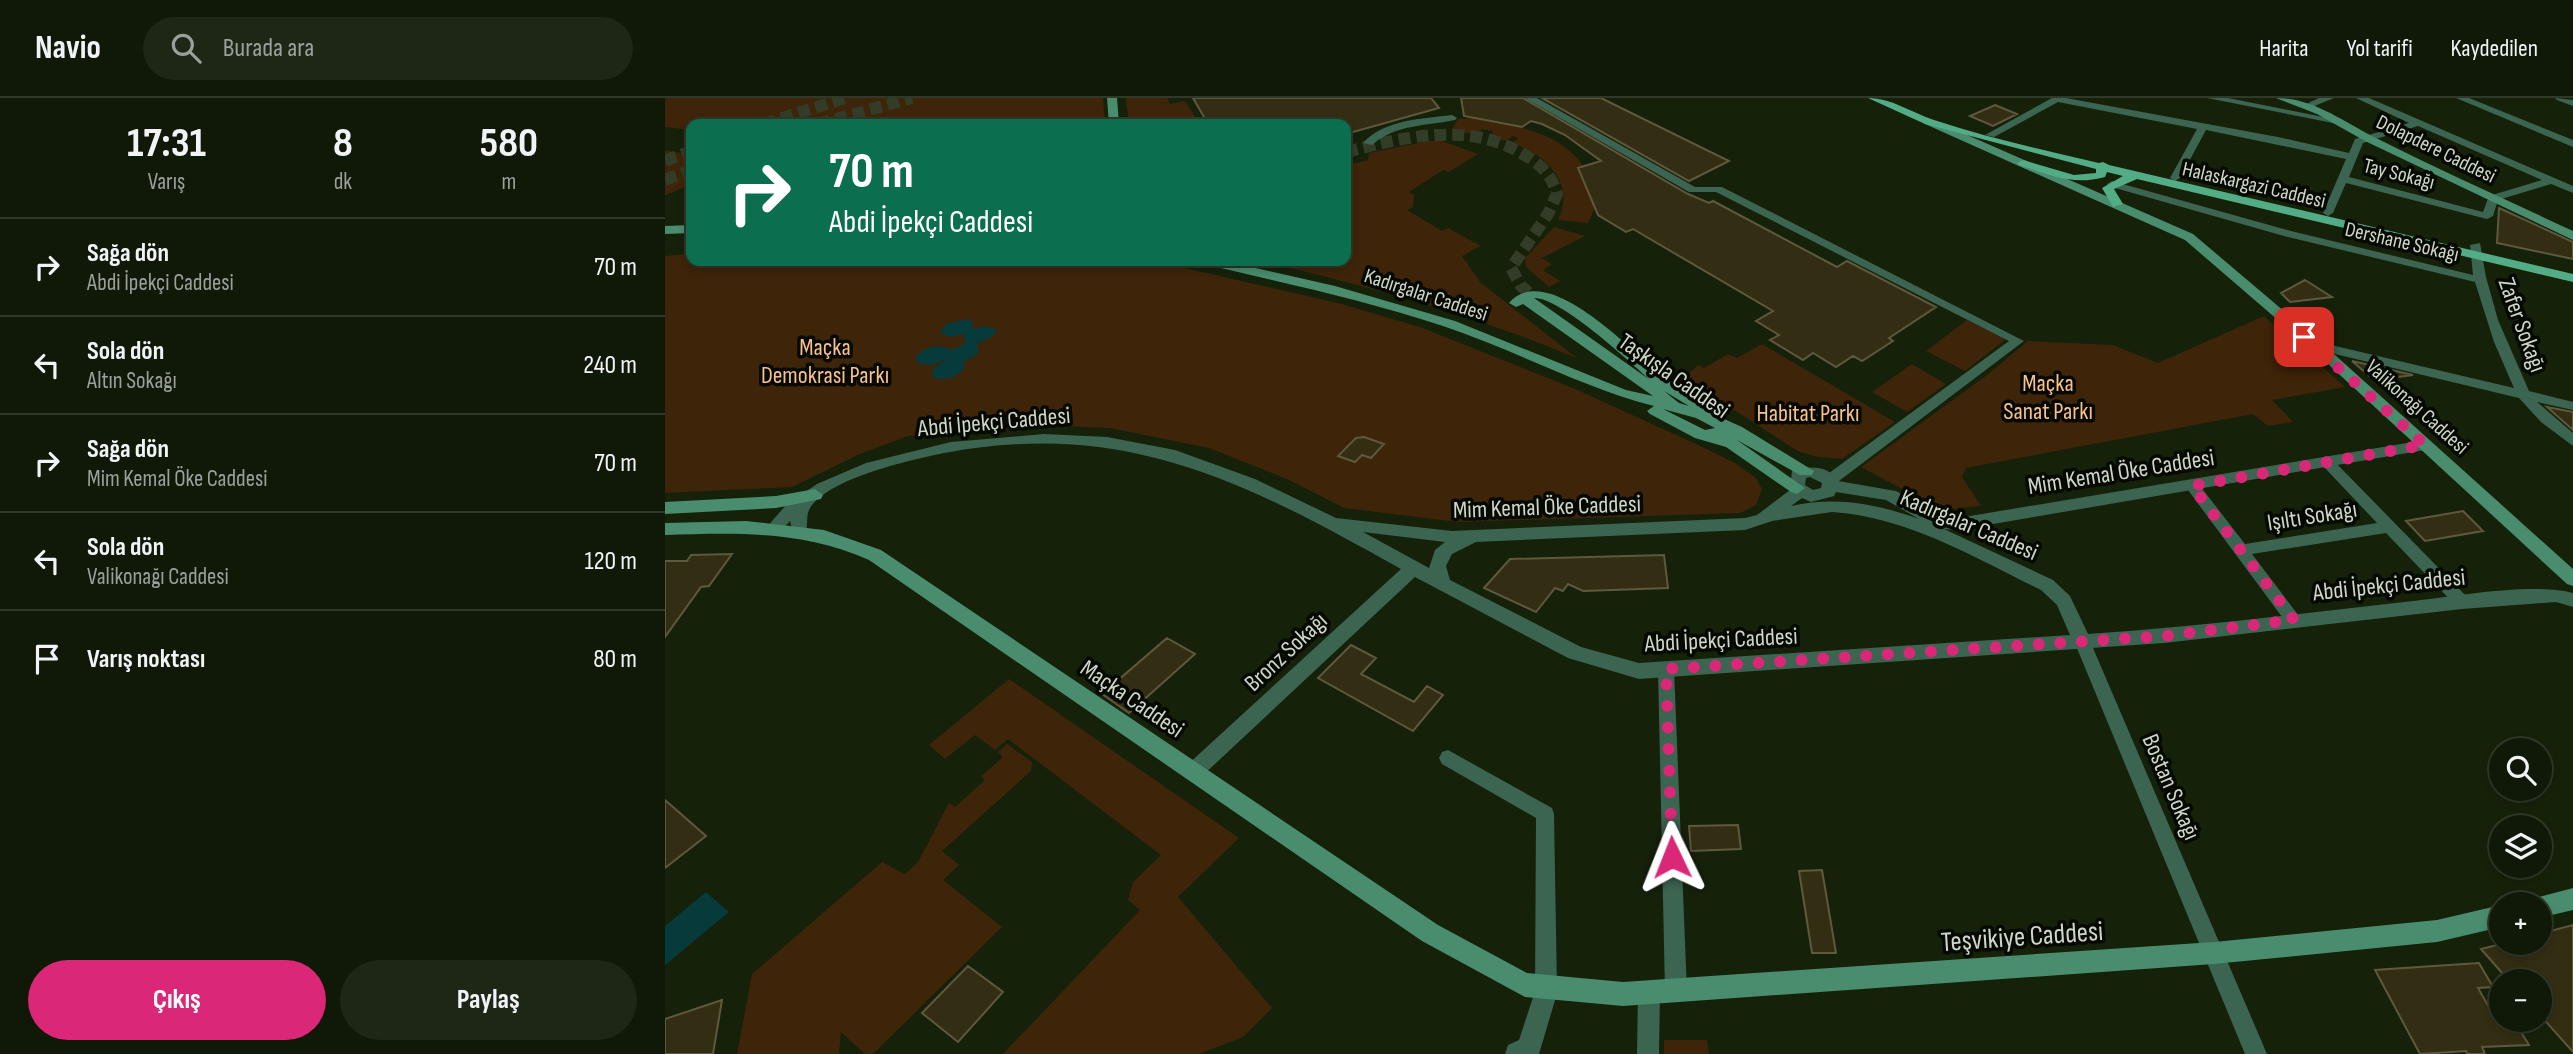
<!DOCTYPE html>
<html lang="tr">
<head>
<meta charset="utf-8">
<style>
  body { margin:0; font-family:"Sofia Sans Condensed",sans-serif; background:#1e2616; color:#f1f3f6; height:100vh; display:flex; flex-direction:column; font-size:26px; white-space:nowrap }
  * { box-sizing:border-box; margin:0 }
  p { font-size:23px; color:#9ca09c }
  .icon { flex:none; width:38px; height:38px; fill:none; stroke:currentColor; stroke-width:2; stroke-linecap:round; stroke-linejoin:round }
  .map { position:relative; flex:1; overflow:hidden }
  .sheet { display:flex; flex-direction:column; background:#101908; width:665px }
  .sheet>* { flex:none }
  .hud { position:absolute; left:21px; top:21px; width:665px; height:147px; border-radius:14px; box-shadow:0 4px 10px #0003,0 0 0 2px #303829; background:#0b6e4f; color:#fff; overflow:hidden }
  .tools { position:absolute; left:1824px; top:640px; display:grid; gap:14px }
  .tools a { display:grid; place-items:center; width:63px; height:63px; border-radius:50%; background:#101908; box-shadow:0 4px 10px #0003,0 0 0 2px #303829; font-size:35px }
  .pin { position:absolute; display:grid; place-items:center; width:60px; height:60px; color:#fff; margin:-30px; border-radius:14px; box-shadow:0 4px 10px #0006 }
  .me { position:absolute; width:77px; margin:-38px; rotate:358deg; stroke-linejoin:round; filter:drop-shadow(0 0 5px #0008) }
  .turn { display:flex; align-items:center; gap:24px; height:147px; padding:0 28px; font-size:32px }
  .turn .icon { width:91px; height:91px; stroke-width:2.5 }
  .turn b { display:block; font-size:49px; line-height:60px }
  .eta { display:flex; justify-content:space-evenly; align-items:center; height:119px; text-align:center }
  .eta b { font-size:42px; font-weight:700; line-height:49px }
  .cta { display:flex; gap:14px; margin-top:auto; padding:14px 28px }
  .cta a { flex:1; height:80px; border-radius:42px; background:#db2777; color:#fff; font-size:28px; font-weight:700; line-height:80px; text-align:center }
  .cta a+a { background:#1e2616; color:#f1f3f6 }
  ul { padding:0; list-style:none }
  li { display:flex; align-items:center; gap:21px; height:98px; padding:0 28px; border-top:2px solid #303829 }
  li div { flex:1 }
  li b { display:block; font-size:26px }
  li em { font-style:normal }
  header { display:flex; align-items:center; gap:42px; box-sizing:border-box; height:98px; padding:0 35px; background:#101908; border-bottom:2px solid #303829 }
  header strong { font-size:33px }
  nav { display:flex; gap:38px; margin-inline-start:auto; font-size:24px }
  .search { width:490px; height:63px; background:#1e2616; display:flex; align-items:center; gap:18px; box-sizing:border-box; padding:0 24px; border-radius:38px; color:#9ca09c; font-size:26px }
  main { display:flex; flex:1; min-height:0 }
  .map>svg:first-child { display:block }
  .green { fill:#3e2409 }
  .water { fill:#063a3b }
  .building { fill:#332d13; stroke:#5e583d; stroke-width:2 }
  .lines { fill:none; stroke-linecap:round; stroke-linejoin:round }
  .secondary-tunnel { stroke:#323c26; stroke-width:12; stroke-dasharray:12 6; stroke-linecap:butt }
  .primary-tunnel { stroke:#323c26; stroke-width:12; stroke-dasharray:12 6; stroke-linecap:butt }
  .minor { fill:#3b6451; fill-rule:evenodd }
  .tertiary { fill:#3b6451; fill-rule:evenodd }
  .secondary { fill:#498d6e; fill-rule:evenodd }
  .primary { fill:#52ac85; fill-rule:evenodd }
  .route { stroke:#db2777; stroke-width:12; stroke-dasharray:0 21.6 }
  .labels { text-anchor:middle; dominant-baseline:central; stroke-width:7; stroke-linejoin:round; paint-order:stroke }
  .far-street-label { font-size:21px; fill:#ced6c7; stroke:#050902 }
  .street-label { font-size:24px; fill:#ced6c7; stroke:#050902 }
  .park-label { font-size:24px; fill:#fac18d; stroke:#050902 }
  .near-street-label { font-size:28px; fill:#ced6c7; stroke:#050902 }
</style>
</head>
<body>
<header>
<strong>Navio</strong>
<div class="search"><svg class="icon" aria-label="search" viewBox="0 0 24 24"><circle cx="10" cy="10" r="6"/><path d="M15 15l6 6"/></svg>Burada ara</div>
<nav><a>Harita</a><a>Yol tarifi</a><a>Kaydedilen</a></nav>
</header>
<main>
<section class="sheet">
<div class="eta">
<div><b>17:31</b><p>Varış</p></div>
<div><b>8</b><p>dk</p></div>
<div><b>580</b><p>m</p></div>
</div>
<ul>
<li><svg class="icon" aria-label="right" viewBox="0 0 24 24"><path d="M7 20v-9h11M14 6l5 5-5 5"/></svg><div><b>Sağa dön</b><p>Abdi İpekçi Caddesi</p></div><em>70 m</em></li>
<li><svg class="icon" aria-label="left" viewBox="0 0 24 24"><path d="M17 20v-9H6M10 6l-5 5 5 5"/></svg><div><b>Sola dön</b><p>Altın Sokağı</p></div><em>240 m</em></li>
<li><svg class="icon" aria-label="right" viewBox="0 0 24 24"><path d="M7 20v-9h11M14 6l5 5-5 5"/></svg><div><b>Sağa dön</b><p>Mim Kemal Öke Caddesi</p></div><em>70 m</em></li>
<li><svg class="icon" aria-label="left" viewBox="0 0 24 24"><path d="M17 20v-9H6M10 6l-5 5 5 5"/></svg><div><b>Sola dön</b><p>Valikonağı Caddesi</p></div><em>120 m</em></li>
<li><svg class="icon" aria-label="arrive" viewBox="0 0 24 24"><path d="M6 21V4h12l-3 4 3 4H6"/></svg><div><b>Varış noktası</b></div><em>80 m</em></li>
</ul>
<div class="cta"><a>Çıkış</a><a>Paylaş</a></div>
</section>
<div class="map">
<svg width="1908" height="956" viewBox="0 0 1908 956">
  <rect width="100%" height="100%" fill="#16210a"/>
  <path class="green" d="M0,0H438L440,26H26V32L0,29Z
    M461,0H502L505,6L520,3L535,26H464Z
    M807,20C848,28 891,31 918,67L913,70L930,110L923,125L893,122C911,85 881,57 847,45L853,40L848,38L841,43L825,39L828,33L817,31L812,36L786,33L793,21Z
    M764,43H777L813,56L784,74L778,72L744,94L749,97L748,109L742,112L777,133L783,130L816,148L797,158L815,184L913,261C810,217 706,189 597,163H681V68L703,62L704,55Z
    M0,52L26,57V87L0,97Z
    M889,129L920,138L877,160L887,166L878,172L895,183L884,189L861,169L860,160Z
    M26,156V163L498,165L673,205L755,229L908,290L1031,346L1070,365L1091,380L1097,391L1091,407L1075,415L793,424L679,410L622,381L544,350L445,330L393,328L243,338L197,355L127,389L0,395V158Z
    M1599,218L1680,289L1607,302L1628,324L1603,328L1588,316L1301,370L1297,379L1316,408L1276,412L1196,369L1322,277L1363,243L1448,247L1493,265Z
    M1302,222L1341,241L1300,273L1261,253Z
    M1097,246L1230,324L1177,361L1153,359L1133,353L1019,280L1033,267L1039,270L1063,256L1072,260Z
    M1247,266L1281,286L1242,314L1207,294Z
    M344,581L574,740L513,799L607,910L578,939L534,956H338L475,812L463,802L468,784L496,757L343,641L330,652L310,637L280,661L264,647Z
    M342,646L367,664L366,673L277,753L294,767L278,782L337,829L208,956H200L176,934L174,956H72L87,876L217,764L240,776L253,764L284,705L290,709L320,682L316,678L338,659L333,654Z
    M999,942H1042L1044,956H999Z"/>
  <path class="water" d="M302,221L308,224L307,231L320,228L331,231L330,237L312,246L314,255L299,264V271C291,280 279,284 267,279L268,270L282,262L265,267L252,265L251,259C259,249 274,244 285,252L300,246L299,236L285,239L275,235L281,226Z
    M41,794L64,814L0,867V828Z"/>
  <path class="building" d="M528,0H766L774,10L681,36V26H543Z
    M796,0H858L1023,96L1044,105L1048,103L1172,169L1182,163L1271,209L1224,240L1228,243L1197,263L1188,258L1171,269L1148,255L1138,262L1105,242L1114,237L1091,223L1108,213L968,131L961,134L933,117L913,70L936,63L900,37L877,26L866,23L857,29L799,18Z
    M877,0H936L1064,63L1024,83Z
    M1330,7L1352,16L1328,28L1305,18Z
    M1834,110L1908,144V161L1832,145Z
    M1640,182L1667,199L1625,204L1616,195Z
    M1687,263L1748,277L1709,282Z
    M1882,309L1908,314V332Z
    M699,339L719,346L706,360L697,357L690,364L673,358L691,340Z
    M1798,413L1818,433L1760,443L1741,423Z
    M67,456L44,488L36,489L0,539V463H22L26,457Z
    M999,457L1003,490L918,493L903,486L898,493L890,490L871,514L819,490L845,461Z
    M502,540L530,556L464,615L437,596Z
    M686,547L711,560L696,576L749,604L762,588L778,597L748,633L653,580Z
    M0,702L41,738L0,770Z
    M1073,727L1076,751L1026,753L1024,728Z
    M1157,772L1171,855H1147L1134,773Z
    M1908,827V954L1874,916V884H1845L1816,851L1840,845H1874V836Z
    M1814,865L1828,889L1813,890L1833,925L1850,924L1864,947L1817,949L1820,956H1803L1801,953L1755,956L1710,872Z
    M303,868L338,894L293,944L257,915Z
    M57,902L48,956H0V921Z"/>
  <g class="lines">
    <path class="secondary-tunnel" d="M681,54C739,39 803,23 858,56C875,66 887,77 892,96L883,116L846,170L856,188L868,198"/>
    <path class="primary-tunnel" d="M99,26L180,0
      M153,26L247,0
      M0,63L26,53
      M0,82L26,72"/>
    <path class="minor" d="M860,0H872L1030,89H1057L1359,243L1170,386H1160L1158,382L1160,378L1344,243L1051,94H1024Z
      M1387,0H1401L1613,39L1684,55L1690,41L1744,25L1691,0H1704L1908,88V95L1886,86L1833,102L1828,118L1822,121L1681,85L1668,115L1663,118L1658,115L1681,61L1541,32L1515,80L1510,83L1505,80L1532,31L1393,4L1329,39L1320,37ZM1753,28L1877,82L1824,98L1818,114L1684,79L1698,45Z
      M1542,0H1563L1678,23L1673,26Z
      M1791,0H1804L1908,42V49Z
      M1890,0L1908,2V8L1892,2Z
      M787,17L792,20L790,22C761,28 731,26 707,47L698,45C720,21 757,21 787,17Z
      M1447,83L1626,133L1808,177L1805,147L1815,145L1821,179L1833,222L1864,293L1908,304V312L1872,304L1908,335V348L1876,324L1854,300L1649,251L1643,247L1649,243L1849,290L1829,244L1810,184L1619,138L1443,88L1442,86Z
      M1663,360L1668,362L1803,500L1805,504L1803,508H1791L1721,435L1587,456L1637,522L1635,527H1623L1520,388L1522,384H1532L1580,446L1712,425L1658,368L1656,365L1658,362Z
      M1417,536L1423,538L1425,543L1602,956H1580L1409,543L1411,538Z
      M1001,564L1007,566L1009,571L1022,893L1018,900L1011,904L1004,900L1000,893L993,571L995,566Z
      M783,652L887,710L889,716L892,892L888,899L881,903L874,899L870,892L871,720L777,666L774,660L777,654Z
      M984,884L992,887L995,895L994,956H972L973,895L976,887Z"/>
    <path class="tertiary" d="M1654,0H1669L1642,11L1637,8Z
      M379,336L442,339L510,352L590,381L671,420L787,433L1080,420L1092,417L1125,392L1127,373C1144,368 1162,366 1173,383L1231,393L1277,418L1293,420L1760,342L1766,343L1768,347L1766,351L1293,432L1279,431L1388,482L1405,498L1423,536C1532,529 1640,515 1748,503C1790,498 1870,484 1908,495V509L1891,504L1797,511L1499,545L974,581L903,560L750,479L535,680L528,683L521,680L518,674L521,668L736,471C577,382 454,317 265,358C234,365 163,382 145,410C140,419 144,427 140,435H128L125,423L115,434L109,436L101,430L121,407L152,386L201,365L286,344ZM1145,379L1157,385L1156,390L1148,392L1140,387L1141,380ZM1171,394L1221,402L1254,421C1211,406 1172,398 1126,408L1137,400L1146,404L1169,398ZM1167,414C1243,419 1308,459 1376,492L1392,507L1405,537L974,565L916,549L785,482L781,468L787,456L811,444L1080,432L1107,423ZM698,434L780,444L770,452L764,470Z
      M881,880L889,884L893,892L874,956H840L843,947L854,942L873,884Z"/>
    <path class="secondary" d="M442,0H452L454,26H444Z
      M1611,0C1648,0 1677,23 1709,39C1774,72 1842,102 1908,133V142L1700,43L1652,16Z
      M1260,22H1268L1528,136L1660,248L1908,471V488L1902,486L1650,254L1520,142L1260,26Z
      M26,127V135L0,136V128Z
      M538,163H560L670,188L790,223L961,292L988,298L858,206L851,209L844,205C882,161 967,254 997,278C1012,290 1032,299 1048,310V316L1077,329L1149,373L1147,377H1135L1072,342L1140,390L1132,396L1126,394L1061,349L1030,340L985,316L982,313L989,308C916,289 850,252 778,228C700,202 619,185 539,166ZM869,200C895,199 964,263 985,282ZM999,293L1024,308L1014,305ZM998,311L1031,320L1050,330L1040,332Z
      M150,391L158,397L156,401L111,410L0,416V404L111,398Z
      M81,423L159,432L216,452L773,827L862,875L958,884L1549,844L1772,822L1836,807V829L1772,844L1549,866L958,908L860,899L757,843L204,462C138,432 71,435 0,437V425Z
      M1908,790V812L1874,820V807H1864L1866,801Z"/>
    <path class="primary" d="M1203,0C1227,0 1247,15 1269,22C1323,40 1379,52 1434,65L1438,64L1444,67L1908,176V184L1472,81L1449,91L1458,106L1448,109L1437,90L1458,78L1442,74L1440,79C1407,88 1385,77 1354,67L1352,65L1358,62L1409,77L1431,75V71L1260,26Z"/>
  </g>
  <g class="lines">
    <path class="route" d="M1007,759L1001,571L1499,538L1629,522L1527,388L1760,347L1639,239"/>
  </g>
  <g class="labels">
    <g class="far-street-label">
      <text transform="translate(1771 51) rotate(26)">Dolapdere Caddesi</text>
      <text transform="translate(1734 76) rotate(14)">Tay Sokağı</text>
      <text transform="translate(1589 87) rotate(13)">Halaskargazi Caddesi</text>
      <text transform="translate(1737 144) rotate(13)">Dershane Sokağı</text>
      <text transform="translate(761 197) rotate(18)">Kadırgalar Caddesi</text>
      <text transform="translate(1752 309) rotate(42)">Valikonağı Caddesi</text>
    </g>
    <g class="street-label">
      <text transform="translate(1857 227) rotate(70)">Zafer Sokağı</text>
      <text transform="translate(1009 278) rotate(35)">Taşkışla Caddesi</text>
      <text transform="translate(329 324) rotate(-5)">Abdi İpekçi Caddesi</text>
      <text transform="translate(1456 374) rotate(-9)">Mim Kemal Öke Caddesi</text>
      <text transform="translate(882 409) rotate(-2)">Mim Kemal Öke Caddesi</text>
      <text transform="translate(1647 418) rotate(-9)">Işıltı Sokağı</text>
      <text transform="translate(1304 427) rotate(23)">Kadırgalar Caddesi</text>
      <text transform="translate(1724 487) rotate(-6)">Abdi İpekçi Caddesi</text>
      <text transform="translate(1056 542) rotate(-3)">Abdi İpekçi Caddesi</text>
      <text transform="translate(621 554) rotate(-43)">Bronz Sokağı</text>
      <text transform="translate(467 601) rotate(34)">Maçka Caddesi</text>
      <text transform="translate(1506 689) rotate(67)">Bostan Sokağı</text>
    </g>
    <g class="park-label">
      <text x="160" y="249">Maçka<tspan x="160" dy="28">Demokrasi Parkı</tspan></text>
      <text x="1383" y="285">Maçka<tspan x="1383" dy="28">Sanat Parkı</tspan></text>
      <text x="1143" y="315">Habitat Parkı</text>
    </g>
    <g class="near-street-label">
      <text transform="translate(1357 839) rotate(-4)">Teşvikiye Caddesi</text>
    </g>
  </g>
</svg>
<div class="tools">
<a><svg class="icon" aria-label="search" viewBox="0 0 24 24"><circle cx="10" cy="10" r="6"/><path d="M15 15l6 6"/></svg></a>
<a><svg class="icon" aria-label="layers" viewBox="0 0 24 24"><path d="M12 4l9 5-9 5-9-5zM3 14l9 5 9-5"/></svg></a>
<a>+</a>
<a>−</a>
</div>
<div class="pin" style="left:1639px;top:239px;background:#d93025"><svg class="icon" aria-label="arrive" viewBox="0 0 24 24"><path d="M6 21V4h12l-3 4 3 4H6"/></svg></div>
<svg class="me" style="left:1007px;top:759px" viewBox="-20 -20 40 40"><path d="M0-17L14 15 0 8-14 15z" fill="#db2777" stroke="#fff" stroke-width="4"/></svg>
<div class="hud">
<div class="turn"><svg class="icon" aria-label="right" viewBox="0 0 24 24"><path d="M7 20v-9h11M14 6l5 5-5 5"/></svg><div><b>70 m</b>Abdi İpekçi Caddesi</div></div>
</div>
</div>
</main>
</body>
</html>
